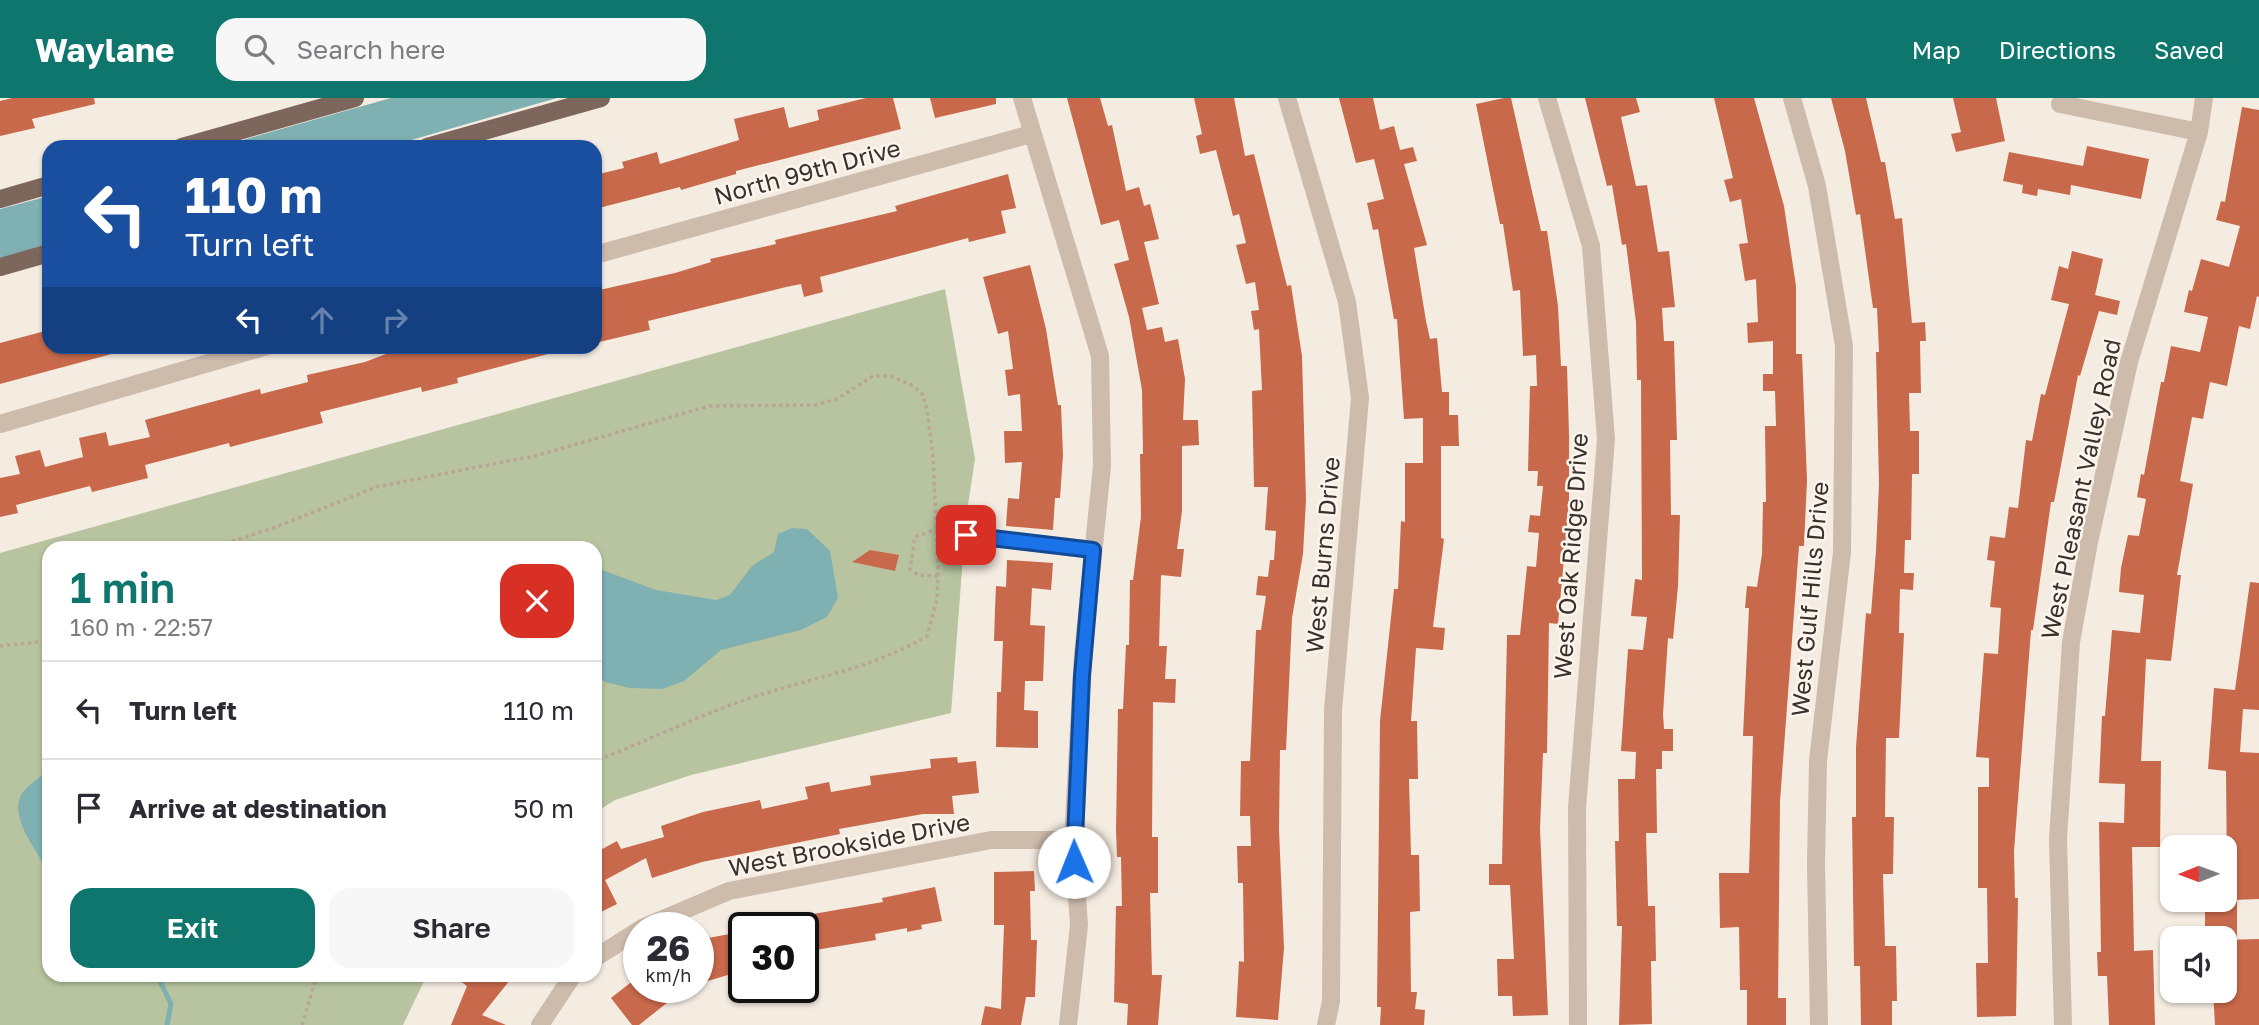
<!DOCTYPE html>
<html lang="en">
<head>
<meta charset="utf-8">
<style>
  body { margin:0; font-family:"Golos Text",sans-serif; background:#f7f7f7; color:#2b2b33; height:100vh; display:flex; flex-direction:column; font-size:26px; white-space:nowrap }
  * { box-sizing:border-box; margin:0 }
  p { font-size:23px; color:#7c7c81 }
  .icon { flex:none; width:38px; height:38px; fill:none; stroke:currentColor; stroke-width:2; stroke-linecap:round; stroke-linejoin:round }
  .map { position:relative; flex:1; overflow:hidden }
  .panel { position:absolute; left:42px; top:443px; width:560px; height:441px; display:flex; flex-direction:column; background:#fff; border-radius:21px; box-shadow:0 2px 5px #0004 }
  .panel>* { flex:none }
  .banner { position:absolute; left:42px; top:42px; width:560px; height:214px; border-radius:21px; box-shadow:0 2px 5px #0004; background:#1a4fa0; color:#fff; overflow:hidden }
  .needle { width:46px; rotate:269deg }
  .controls { position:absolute; left:2160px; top:737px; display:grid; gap:14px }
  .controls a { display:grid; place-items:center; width:77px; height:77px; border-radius:14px; background:#fff; box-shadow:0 2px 5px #0004; font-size:35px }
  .speed { position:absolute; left:623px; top:814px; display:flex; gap:14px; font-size:35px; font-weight:700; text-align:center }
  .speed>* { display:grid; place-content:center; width:91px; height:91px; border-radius:50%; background:#fff; box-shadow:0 2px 5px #0004; line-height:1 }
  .speed small { font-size:18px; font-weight:400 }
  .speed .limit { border:4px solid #111; border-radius:10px; background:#fff; color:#111 }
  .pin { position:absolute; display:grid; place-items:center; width:60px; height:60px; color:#fff; margin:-30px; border-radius:14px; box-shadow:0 4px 10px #0006 }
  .me { position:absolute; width:77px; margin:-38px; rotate:359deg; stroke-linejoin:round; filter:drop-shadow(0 0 5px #0008) }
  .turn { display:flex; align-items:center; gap:24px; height:147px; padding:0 28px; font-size:32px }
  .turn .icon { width:91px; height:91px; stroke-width:2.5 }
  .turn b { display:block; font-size:49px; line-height:60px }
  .lanes { display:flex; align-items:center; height:66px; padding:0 28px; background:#0003; justify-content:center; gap:35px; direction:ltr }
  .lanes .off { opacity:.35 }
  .round { display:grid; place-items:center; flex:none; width:74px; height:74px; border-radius:21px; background:#f7f7f7 }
  .headline { display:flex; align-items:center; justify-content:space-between; height:119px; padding:0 28px }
  h1 { font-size:42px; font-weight:600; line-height:52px; color:#0f766e }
  .button { display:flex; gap:14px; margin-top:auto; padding:14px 28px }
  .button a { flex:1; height:80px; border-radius:21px; background:#0f766e; color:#fff; font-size:28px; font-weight:600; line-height:80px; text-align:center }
  .button a+a { background:#f7f7f7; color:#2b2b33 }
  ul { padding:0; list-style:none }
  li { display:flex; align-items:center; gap:21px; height:98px; padding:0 28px; border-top:2px solid #e1e1e2 }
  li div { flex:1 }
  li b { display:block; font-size:26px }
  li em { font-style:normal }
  header { display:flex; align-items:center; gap:42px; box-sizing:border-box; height:98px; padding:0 35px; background:#0f766e; color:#fff }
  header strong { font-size:33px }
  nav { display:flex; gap:38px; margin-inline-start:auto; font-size:24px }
  .search { width:490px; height:63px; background:#f7f7f7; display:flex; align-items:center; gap:18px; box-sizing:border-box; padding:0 24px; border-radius:21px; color:#7c7c81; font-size:26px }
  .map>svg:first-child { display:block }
  .green { fill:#b8c4a0 }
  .water { fill:#7fb0b2 }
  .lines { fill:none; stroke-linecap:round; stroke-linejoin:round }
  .stream { stroke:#7fb0b2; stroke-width:5 }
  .building { fill:#c8694b }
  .path { stroke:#b9a596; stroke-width:3.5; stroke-dasharray:3.5 3.5; stroke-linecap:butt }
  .minor { stroke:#cdbbac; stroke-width:18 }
  .major { stroke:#7d675c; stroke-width:18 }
  .route-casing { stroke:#114b97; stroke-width:18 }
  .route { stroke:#1a73e8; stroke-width:12 }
  .labels { text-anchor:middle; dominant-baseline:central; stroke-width:5; stroke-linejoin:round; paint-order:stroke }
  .street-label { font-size:24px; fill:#3b302b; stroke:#fbf5ee }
</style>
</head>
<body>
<header>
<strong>Waylane</strong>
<div class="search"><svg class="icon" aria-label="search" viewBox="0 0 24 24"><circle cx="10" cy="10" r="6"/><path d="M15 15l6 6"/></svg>Search here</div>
<nav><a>Map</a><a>Directions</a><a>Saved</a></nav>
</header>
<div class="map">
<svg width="2259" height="927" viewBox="0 0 2259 927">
  <rect width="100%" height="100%" fill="#f4ebe1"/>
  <path class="green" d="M945,191L975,361L966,420L951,615L691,677L615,702L595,715V450H49V877H427L403,927H0V455Z"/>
  <path class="water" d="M391,0H557L387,49H218Z
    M49,98V146L0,160V111Z
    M792,430L807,431L830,453L838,500L827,519L801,532L721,552L684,583L662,591L630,590L605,584L595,577V472L605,473L656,492L716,502L730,497L752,468L774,454L778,436Z
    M49,670V774C38,755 9,720 21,697C26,688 41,679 49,670Z"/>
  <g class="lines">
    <path class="stream" d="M157,877L171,906L167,927"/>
  </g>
  <path class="building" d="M12,0H94L95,6L32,21L35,30L0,38V3Z
    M866,0H893L901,31L736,73V76L681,92L680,89L595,111V77L624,70L622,64L657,54L660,66L739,42L734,21L784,9L789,30L819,22L817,12Z
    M930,0H996V6L935,20Z
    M1067,0H1100L1108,28L1112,27L1126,93L1139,89L1144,108L1150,106L1159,141L1144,144L1159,206L1142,210L1147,232L1162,229L1165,244L1178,241L1185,281L1183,322H1198L1199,347L1182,348V413L1177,451H1184L1181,479L1161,477L1159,548H1167L1165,581H1176L1175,605L1153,604L1152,739H1158V795H1150L1152,877H1162L1158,927H1127L1128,906L1114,904L1116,808H1122L1121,759H1117L1116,732L1118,611H1123L1126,547H1129L1130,482H1133L1141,419L1140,356H1143L1142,292L1129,219L1114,166L1129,162L1119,122L1101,127Z
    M1194,0H1234L1245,58L1254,56L1287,188L1291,187L1302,258L1306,402L1303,456L1292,520L1286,652H1280L1279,732L1284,850L1278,922L1236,919L1239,863L1244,864L1243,785H1238L1237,748H1251L1250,718H1240L1241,663H1250L1256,532H1261L1266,498L1256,497L1258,478L1268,479L1270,462H1274L1276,433L1265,432L1268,389H1254L1252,293L1262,292L1259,231L1254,232L1251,213L1259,212L1255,184L1246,186L1236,147L1246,145L1239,116L1233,118L1216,52L1200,56L1196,38L1202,36Z
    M1339,0H1373L1380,32L1394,28L1400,52L1413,49L1417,63L1404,66L1427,147L1414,150L1426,223L1430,241L1437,240L1442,294H1449V317H1458L1459,348H1441V440L1444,441L1433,529L1445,530L1443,552L1416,550L1411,623H1417L1418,681H1409L1411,757H1419L1420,813L1410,814L1411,894H1417L1415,911L1425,912L1424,927H1380L1381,909H1377L1380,623L1394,491H1398L1401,423L1405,424V365H1423V320L1404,321L1397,221H1394L1378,131L1373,132L1367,105L1384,101L1374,61L1356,65Z
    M1504,0H1511L1541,133H1547L1558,208L1561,268H1567L1569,337V404L1563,471L1558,526L1549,525L1547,655H1543L1540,731L1548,917L1513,918L1512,898H1498L1497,861H1514L1510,787H1489V766H1502L1507,537H1520L1527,468L1536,469L1539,435L1528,434L1530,417L1540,418L1543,388H1537L1538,373H1528L1530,288H1537L1536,257L1523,258L1520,192L1513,193L1503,126H1500L1476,6Z
    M1585,0H1636L1640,14L1621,19L1636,88L1647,87L1658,154L1669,153L1675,209L1662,210L1664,243H1674L1677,342H1670L1671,417H1680L1678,488L1673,541L1668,540L1663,616L1664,631H1673V653H1662V671H1656L1657,735H1646L1648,808H1655L1656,863H1651L1652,926L1619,927L1622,828H1617L1615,743H1619L1618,681H1635L1636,654L1621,653L1628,551L1643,552L1647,519L1631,518L1635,481L1642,482L1641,282H1637L1636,224L1626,146L1622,147L1612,87L1607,88Z
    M1714,0H1754L1784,108L1796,188V256H1802L1807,382L1804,448H1799L1780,703L1778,900H1786V927H1747V892H1740L1739,829L1720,830L1719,775H1749L1753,638H1743L1749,510H1745L1747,488L1757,489L1762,456L1763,404H1766L1765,328H1776L1775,293H1763V276H1773V243L1748,245L1747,225L1758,224L1756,181L1745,183L1739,146L1748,145L1741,101L1730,104L1724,82L1733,80Z
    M1831,0H1866L1881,64H1885L1895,121L1902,120L1912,225L1925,224L1926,243H1920L1921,295H1909L1910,333H1919V376H1912L1911,442H1905L1904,475H1914L1913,492L1900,491L1899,535H1904L1899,640H1886L1885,719H1894L1893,776H1883L1885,848H1896L1897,903H1892V927H1861L1860,868H1854L1852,719H1856V649L1866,515L1871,516L1876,453L1879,386L1876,254H1879L1877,210H1873L1860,116L1856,117L1845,53Z
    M1953,0H1996L2005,43L1956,54L1951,36L1961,34Z
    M2242,9L2259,12V199L2257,198L2250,231L2239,228L2227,288L2210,284L2203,321L2192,319L2180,383L2193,386L2177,477H2181L2171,563L2146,561L2141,663H2161L2160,749H2132L2134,853L2153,852L2155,927H2109L2107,878H2098L2097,854H2101L2099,724L2124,725L2125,686L2099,685L2102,618H2105L2112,532L2140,535L2144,497L2119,494L2121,470L2128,437L2139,438L2146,401L2137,399L2141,376L2144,377L2161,284H2164L2171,248L2200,254L2208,219L2184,214L2189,192L2192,193L2201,161L2229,169L2240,128L2216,122L2221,103L2225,104Z
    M2087,48L2149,61L2141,101L2071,87L2070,97L2038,91L2037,98L2022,95L2023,87L2003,83L2009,54L2083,68Z
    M1008,76L1016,110L1001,113L1006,135L969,144L968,140L820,179L823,194L804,199L801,186L786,189L648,223L650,232L595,245V193L675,175L711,164L710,161L776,146L775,142L897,113L895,108Z
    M2072,153L2103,161L2095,197L2120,203L2117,217L2099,213L2080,278L2078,277L2054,404H2051L2033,532H2031L2014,753L2015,800H2018L2016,918L1977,919L1976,865H1988L1987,790H1978V689H1989V660L1976,659L1984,555L1998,556L2001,510L1990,509L1995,463L1987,462L1990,438L2005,440L2009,409L2018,410L2026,342L2032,343L2041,296L2045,297L2069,206L2051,202L2059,168L2068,171Z
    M1030,167L1046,231L1058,307H1061L1063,357L1060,400H1055L1053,432L1006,428L1008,400L1019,401L1022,364L1005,365L1004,333H1022L1020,296L1008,298L1005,272L1013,271L1008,233L998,236L983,179Z
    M49,232V248H119V254L0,286V245Z
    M407,248H551L552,255L457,280L458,285L422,294L421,289L320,314L323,325L230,349L229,345L145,367L148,380L92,394L90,388L16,407L18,415L0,419V380L20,376L15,358L40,352L45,369L83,359L79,340L106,334L109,348L150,339L145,322L260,291L261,296L308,284L307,277L365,264Z
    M870,452L899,457L895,473L852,464Z
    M1007,462L1053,465L1051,492L1032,490L1030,527L1045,528L1043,583H1025L1024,612L1038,613V650L996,649L997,594H1001L1003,543H994L995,511L996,488L1006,489Z
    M2250,484L2259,485V612L2243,611L2240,654L2259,655V801L2233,802H2237V840H2205V802H2224V781H2227L2226,673L2208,671L2214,590L2235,592Z
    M957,659L958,665L976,663L979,695L952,698L954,716H923L839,731L840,736L702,764L652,780L646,760L605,782L617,806L595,817V755L617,743L621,751L664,739L661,728L703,714L760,702L762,711L808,701L805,689L829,684L831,694L871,687L870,678L931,670L930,661Z
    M1034,773L1035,793H1030L1031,842H1037L1035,899H1026L1021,927H981L985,908L1001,911L1004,827H994V774Z
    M935,789L942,823L921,827L922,831L907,834V830L875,836L876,842L803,854V821L814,819L813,816L883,804L882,800Z
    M730,836L741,873L698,886V849L709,846L708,840Z
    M2259,841V927H2215L2213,892H2224V842Z
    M452,877H514L482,917L506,927H451L467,888Z
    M639,878V889H687L639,927H632L611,900Z"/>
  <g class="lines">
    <path class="path" d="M212,450L276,429L376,389L539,357L709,308L815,307L837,301L873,278H890L914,288L923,297L927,312L933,358L938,472L937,501L927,538C872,571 810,580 750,600C697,618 647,643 595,663
      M938,478L918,477L910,471L915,439L936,431L950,434
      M0,548L49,543
      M302,927L317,877"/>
    <path class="minor" d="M1022,0L1100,258L1102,368L1083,556L1073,742L1079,827L1068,927
      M1287,0L1347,204L1360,300L1333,612L1331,903L1326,927
      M1547,0L1591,148L1606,341L1577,710L1578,927
      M1792,0L1817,88L1844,248L1842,454L1818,663L1816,766L1819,927
      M2060,6L2199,34
      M595,157L1031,36
      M0,326L267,248
      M966,437L1093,452
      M642,830L729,793L991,742H1073
      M595,860L639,832
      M540,927L573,877
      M2063,927L2058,741L2071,544L2089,444L2129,264L2199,34L2204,0"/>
    <path class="major" d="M182,49L355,0
      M427,49L601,0
      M0,101L49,87
      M0,169L49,155"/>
  </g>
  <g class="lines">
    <defs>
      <path id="route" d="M966,437L1093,452L1082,578L1074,764"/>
    </defs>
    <use href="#route" class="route-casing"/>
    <use href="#route" class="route"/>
  </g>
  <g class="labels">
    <g class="street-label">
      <text transform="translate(807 73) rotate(-15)">North 99th Drive</text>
      <text transform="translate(2080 391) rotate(-78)">West Pleasant Valley Road</text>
      <text transform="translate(1322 457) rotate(-85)">West Burns Drive</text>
      <text transform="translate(1570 458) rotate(-86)">West Oak Ridge Drive</text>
      <text transform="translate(1809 501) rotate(-85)">West Gulf Hills Drive</text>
      <text transform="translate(849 746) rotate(-11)">West Brookside Drive</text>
    </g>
  </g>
</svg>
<div class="controls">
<a><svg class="needle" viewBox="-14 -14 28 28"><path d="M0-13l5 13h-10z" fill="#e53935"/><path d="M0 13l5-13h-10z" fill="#7c7c81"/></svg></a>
<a><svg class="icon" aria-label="sound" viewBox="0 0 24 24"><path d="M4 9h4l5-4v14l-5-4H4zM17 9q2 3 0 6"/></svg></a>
</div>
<div class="speed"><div>26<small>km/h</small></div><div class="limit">30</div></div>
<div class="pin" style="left:966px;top:437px;background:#d93025"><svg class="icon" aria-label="arrive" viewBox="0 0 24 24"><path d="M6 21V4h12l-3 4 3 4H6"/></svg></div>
<svg class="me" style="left:1074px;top:764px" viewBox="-20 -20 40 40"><circle r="19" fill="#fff"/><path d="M0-13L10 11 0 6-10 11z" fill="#1a73e8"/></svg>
<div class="banner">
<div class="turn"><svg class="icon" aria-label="left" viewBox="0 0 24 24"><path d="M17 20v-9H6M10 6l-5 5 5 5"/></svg><div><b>110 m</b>Turn left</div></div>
<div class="lanes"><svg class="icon" aria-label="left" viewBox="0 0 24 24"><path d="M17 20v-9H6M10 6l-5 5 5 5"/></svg><svg class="icon off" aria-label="ahead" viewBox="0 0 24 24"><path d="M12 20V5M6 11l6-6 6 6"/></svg><svg class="icon off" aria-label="right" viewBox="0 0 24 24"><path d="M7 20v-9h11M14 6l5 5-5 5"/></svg></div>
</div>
<section class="panel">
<div class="headline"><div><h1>1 min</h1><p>160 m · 22:57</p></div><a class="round" style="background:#d93025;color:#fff"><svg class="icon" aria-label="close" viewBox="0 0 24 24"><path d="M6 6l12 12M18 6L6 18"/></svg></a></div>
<ul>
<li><svg class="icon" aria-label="left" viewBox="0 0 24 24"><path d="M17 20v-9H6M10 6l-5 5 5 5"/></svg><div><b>Turn left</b></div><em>110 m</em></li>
<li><svg class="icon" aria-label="arrive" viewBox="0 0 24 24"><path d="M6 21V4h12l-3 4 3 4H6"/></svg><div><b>Arrive at destination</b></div><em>50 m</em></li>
</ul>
<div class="button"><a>Exit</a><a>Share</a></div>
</section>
</div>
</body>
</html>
